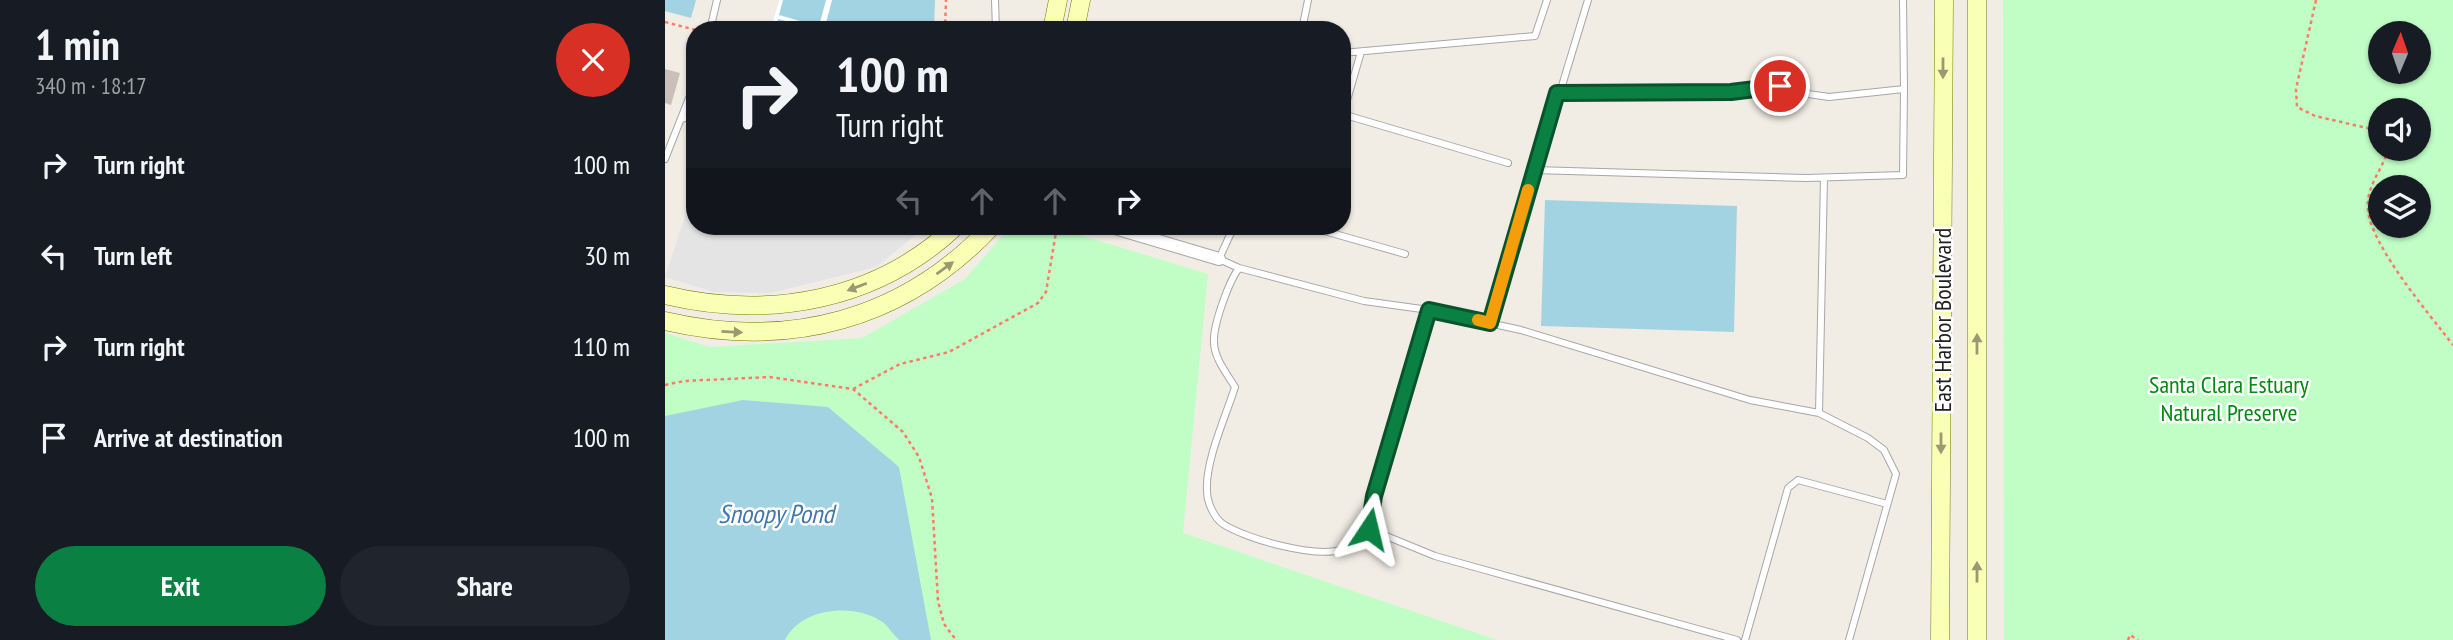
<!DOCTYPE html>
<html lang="en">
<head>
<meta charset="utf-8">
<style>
  body { margin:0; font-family:"PT Sans Narrow",sans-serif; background:#20242c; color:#f1f3f6; height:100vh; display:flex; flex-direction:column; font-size:26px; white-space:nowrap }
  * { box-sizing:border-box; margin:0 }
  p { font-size:23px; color:#9ea1a6 }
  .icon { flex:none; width:38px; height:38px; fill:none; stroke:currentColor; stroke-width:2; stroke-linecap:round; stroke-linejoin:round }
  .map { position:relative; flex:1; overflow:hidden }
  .details { display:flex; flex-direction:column; background:#171b24; width:665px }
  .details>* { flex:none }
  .banner { position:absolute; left:21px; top:21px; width:665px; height:214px; border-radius:28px; box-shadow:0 2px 5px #0004; background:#171b24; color:#f1f3f6; overflow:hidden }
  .needle { width:46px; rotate:2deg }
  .buttons { position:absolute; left:1703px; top:21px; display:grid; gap:14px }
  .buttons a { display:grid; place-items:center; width:63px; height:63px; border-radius:50%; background:#171b24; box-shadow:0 2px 5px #0004; font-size:35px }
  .pin { position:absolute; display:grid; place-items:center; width:60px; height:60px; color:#fff; margin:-30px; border:4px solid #fff; border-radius:50%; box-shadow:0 2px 7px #0007 }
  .me { position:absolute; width:77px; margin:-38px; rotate:10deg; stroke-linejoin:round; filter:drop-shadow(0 0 5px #0008) }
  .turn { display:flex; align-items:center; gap:24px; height:147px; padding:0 35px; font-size:32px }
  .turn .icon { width:91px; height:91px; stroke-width:2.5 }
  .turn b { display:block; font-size:49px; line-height:60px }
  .lanes { display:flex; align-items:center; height:66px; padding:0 35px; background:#0003; justify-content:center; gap:35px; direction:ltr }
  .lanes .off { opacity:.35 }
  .round { display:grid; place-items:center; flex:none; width:74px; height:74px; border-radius:37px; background:#20242c }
  .summary { display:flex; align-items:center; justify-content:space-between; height:119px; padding:0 35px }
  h1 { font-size:42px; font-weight:700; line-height:52px }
  .action { display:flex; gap:14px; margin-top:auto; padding:14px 35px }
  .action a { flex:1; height:80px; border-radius:42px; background:#0b8043; color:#fff; font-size:28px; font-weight:700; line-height:80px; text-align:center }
  .action a+a { background:#20242c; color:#f1f3f6 }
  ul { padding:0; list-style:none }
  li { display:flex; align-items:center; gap:21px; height:91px; padding:0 35px }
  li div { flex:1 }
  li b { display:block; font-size:26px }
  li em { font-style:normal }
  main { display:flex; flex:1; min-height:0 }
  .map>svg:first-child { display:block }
  .park { fill:#c0fec6; fill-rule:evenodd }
  .parking { fill:#e4e4e4 }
  .water { fill:#a2d3e2 }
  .pier { fill:#fff }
  .building { fill:#cac0b8 }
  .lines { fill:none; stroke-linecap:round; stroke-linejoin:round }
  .lane-casing { stroke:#a7a7a7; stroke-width:8 }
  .street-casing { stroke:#a7a7a7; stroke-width:14 }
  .secondary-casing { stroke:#6e7d00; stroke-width:19 }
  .path { stroke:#ff7b68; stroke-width:2.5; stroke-dasharray:3.5 3.5; stroke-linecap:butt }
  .lane { stroke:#fff; stroke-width:6 }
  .street { stroke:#fff; stroke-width:12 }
  .secondary { stroke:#faffb6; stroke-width:18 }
  .oneway { fill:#989b72 }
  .route-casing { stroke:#07532c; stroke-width:18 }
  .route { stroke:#0b8043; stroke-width:12 }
  .slow { stroke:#f59e0b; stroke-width:12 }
  .labels { text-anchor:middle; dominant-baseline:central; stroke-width:5; stroke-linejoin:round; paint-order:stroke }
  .street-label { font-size:24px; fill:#202020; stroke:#fff }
  .park-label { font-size:24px; fill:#028910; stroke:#fff }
  .water-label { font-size:26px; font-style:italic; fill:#4077b0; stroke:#fff }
</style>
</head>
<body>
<main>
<section class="details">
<div class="summary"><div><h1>1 min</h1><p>340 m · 18:17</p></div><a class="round" style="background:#d93025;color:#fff"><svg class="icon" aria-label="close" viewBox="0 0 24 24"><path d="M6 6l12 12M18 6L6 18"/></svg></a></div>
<ul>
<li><svg class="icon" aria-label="right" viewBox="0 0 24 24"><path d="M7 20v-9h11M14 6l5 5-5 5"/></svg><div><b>Turn right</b></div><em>100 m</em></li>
<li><svg class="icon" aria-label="left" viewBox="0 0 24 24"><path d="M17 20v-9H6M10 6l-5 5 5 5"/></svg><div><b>Turn left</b></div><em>30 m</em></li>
<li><svg class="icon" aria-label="right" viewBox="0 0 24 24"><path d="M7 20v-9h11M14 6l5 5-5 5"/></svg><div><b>Turn right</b></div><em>110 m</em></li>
<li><svg class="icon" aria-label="arrive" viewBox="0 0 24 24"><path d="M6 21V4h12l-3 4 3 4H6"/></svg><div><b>Arrive at destination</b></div><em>100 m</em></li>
</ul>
<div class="action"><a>Exit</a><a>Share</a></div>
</section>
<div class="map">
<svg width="1788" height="640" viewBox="0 0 1788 640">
  <rect width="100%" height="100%" fill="#f1ede5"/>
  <path class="park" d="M1338,0H1788V640H1339ZM1715,33H1754V72H1715ZM1715,110H1754V149H1715ZM1715,187H1754V226H1715Z
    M346,226H385L543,274L518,533L832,640H0V333L45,347L197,338L300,279Z"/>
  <path class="parking" d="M26,198L30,199V226H251L258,229L211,267L106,293L49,292L0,277Z"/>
  <path class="water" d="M0,0H31L26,18L0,11Z
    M114,0H270L269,30H105Z
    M880,200L1072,206L1069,332L876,326Z
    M78,400L163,407L234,467L266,640H234C229,635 224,628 219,623C191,602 136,607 120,640H0V416Z"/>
  <path class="pier" d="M114,0H118L114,15L149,25L148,28L113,19L110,30H105Z
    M161,0H167L160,27L169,30H153Z"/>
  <path class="building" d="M0,69L15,73L6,105L0,103Z"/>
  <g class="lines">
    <defs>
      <path id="lane" d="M330,0L331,30
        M45,30L52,0
        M637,30L643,0
        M677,53L870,36L882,0
        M892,93L1066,92L1115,86L1136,93L1164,97L1239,89L1238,0
        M677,114L843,163
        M678,114L696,52
        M17,119L30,115
        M0,159L30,83
        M869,170L1141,178L1238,175L1239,89
        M1159,178L1154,413L1203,438L1219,450L1231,474L1184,640
        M569,226L554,259L574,268L699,301L764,310L856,330L1085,400L1154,413
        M642,226L740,254
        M574,268C564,281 548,325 549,342C549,358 562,374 570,387C561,416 540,461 542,491C542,502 549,518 558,524C581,539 652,559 678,549C687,545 696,535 704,529L770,556L1072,640
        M825,323L923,0
        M704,529L709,496L764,310
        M1080,640L1123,488L1133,480L1222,504"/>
      <path id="street" d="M443,226L554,259"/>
      <path id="secondary" d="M387,30L393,0
        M410,30L416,0
        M0,295C104,320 212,301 291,226
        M0,321C124,350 239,320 327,226
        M1275,640L1279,0
        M1312,640V0"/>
    </defs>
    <use href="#lane" class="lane-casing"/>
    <use href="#street" class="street-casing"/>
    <use href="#secondary" class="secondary-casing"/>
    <path class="path" d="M1651,0L1631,89L1632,107L1650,116L1715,131
      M0,22L31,30
      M280,30L281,0
      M1723,149C1718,170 1701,185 1703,209C1705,245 1765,315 1788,345
      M0,385L19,381L105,377L188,389L238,432L254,457L267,498L273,601L279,624L291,640
      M188,389L235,364L284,352L373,303L381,292L392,226
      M1463,640L1465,635L1473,640"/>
    <use href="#lane" class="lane"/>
    <use href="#street" class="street"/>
    <use href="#secondary" class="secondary"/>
  </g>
  <defs><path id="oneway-solid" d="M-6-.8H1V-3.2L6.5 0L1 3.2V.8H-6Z" transform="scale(1.75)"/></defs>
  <g class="oneway">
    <use href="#oneway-solid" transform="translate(1278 68) rotate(90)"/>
    <use href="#oneway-solid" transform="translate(280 268) rotate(-36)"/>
    <use href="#oneway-solid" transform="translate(192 287) rotate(159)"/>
    <use href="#oneway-solid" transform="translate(67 332) rotate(3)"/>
    <use href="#oneway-solid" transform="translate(1312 344) rotate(-90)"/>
    <use href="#oneway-solid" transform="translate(1276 443) rotate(90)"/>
    <use href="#oneway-solid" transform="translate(1312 572) rotate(-90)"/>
  </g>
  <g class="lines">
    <defs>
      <path id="route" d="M704,529L709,496L764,310L825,323L892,93L1066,92L1115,86"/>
    </defs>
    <use href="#route" class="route-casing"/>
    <use href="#route" class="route"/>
    <path class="slow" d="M813,320L825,323L863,190"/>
  </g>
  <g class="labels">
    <g class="street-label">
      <text transform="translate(1277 320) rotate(-90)">East Harbor Boulevard</text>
    </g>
    <g class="park-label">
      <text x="1564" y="384">Santa Clara Estuary<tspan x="1564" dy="28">Natural Preserve</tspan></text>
    </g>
    <g class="water-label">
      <text x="111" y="513">Snoopy Pond</text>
    </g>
  </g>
</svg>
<div class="buttons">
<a><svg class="needle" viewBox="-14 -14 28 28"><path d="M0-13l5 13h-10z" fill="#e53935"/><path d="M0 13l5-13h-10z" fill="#9ea1a6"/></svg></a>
<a><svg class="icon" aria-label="sound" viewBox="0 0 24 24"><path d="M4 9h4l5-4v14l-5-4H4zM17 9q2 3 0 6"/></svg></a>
<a><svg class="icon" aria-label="layers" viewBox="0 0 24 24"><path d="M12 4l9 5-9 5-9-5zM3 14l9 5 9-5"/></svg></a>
</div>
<div class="pin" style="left:1115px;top:86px;background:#d93025"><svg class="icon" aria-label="arrive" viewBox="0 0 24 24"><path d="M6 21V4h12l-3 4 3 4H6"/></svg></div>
<svg class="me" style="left:704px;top:529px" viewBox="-20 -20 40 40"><path d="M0-17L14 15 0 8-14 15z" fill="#0b8043" stroke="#fff" stroke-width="4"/></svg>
<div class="banner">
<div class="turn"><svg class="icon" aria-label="right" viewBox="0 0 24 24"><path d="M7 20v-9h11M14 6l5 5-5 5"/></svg><div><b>100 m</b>Turn right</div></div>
<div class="lanes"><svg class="icon off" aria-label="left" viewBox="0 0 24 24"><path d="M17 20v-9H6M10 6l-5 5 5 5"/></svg><svg class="icon off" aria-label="ahead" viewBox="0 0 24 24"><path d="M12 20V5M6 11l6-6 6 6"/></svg><svg class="icon off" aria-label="ahead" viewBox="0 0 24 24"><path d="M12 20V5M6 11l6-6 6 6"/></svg><svg class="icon" aria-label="right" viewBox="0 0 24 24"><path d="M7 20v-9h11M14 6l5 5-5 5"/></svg></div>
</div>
</div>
</main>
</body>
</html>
